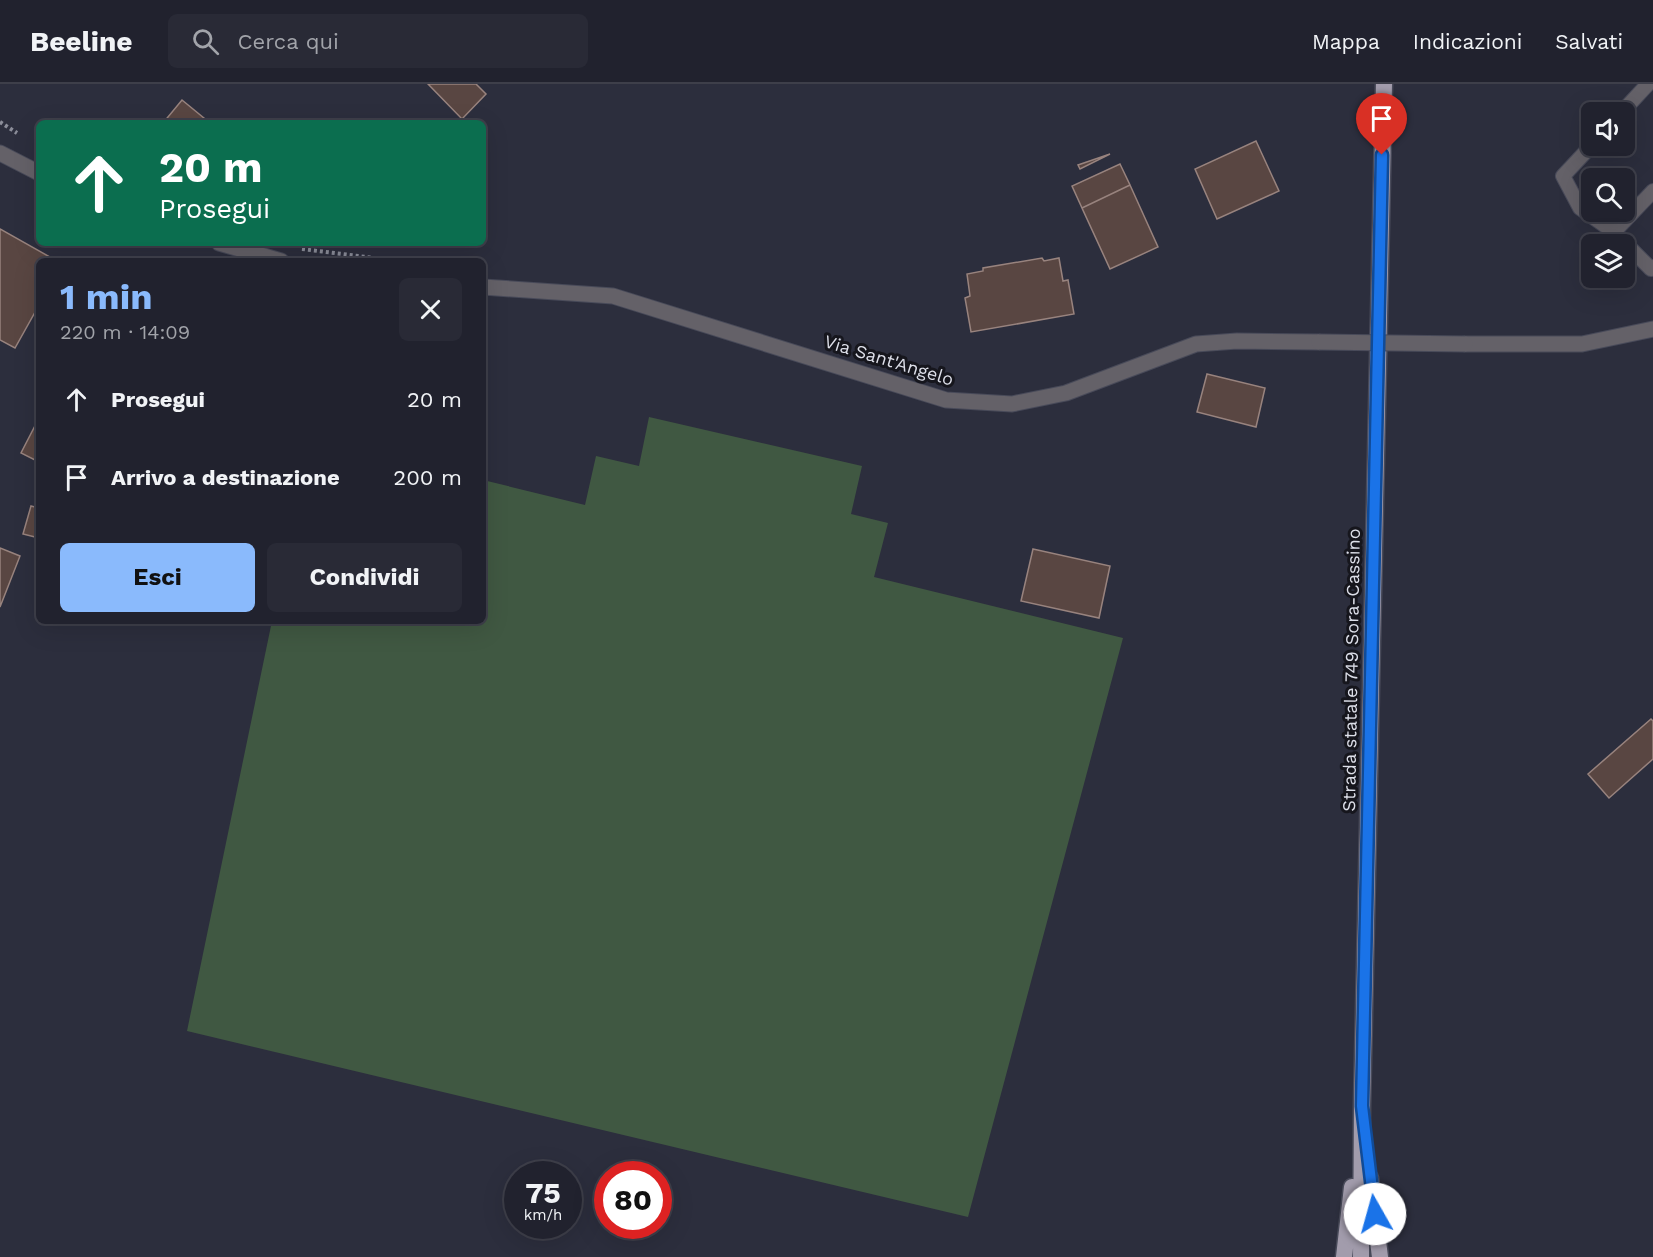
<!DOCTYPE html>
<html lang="it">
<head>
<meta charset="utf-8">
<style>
  body { margin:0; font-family:"Work Sans",sans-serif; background:#292a36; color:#f1f3f6; height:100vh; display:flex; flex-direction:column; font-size:22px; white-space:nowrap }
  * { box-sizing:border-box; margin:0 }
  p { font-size:20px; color:#a2a4aa }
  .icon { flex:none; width:33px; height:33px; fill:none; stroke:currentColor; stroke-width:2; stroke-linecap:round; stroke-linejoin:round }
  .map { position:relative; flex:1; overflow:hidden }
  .sheet { position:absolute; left:36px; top:174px; width:450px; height:366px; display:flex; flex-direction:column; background:#21222e; border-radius:9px; box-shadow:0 6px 24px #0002,0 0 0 2px #3e3f4a }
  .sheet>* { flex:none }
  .top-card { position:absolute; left:36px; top:36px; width:450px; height:126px; border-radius:9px; box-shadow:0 6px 24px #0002,0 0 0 2px #3e3f4a; background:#0b6e4f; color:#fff; overflow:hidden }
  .fabs { position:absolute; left:1581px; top:18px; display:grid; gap:12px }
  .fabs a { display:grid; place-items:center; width:54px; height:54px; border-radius:9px; background:#21222e; box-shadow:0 6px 24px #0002,0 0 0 2px #3e3f4a; font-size:30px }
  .speed { position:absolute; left:504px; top:1077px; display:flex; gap:12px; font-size:30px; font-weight:700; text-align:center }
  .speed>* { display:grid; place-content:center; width:78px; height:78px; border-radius:50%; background:#21222e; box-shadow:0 6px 24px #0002,0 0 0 2px #3e3f4a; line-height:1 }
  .speed small { font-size:15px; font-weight:400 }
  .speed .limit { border:9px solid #d22; background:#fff; color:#111 }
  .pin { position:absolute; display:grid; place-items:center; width:51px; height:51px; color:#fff; margin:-62px -26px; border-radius:50% 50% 50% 0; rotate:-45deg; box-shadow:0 0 6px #0007 }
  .pin .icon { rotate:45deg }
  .me { position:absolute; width:66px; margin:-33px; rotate:353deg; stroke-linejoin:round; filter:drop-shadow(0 0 4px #0008) }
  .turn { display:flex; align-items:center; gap:21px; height:126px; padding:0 24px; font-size:27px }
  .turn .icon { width:78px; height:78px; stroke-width:2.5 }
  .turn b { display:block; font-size:42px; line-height:51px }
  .round { display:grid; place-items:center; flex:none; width:63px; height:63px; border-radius:9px; background:#292a36 }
  .headline { display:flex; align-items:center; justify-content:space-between; height:102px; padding:0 24px }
  h1 { font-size:36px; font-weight:700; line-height:45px; color:#8abafc }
  .primary-button { display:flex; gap:12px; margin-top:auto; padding:12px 24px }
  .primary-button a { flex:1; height:69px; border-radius:9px; background:#8abafc; color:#111; font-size:24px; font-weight:700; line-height:69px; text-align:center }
  .primary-button a+a { background:#292a36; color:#f1f3f6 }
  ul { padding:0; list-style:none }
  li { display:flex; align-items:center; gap:18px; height:78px; padding:0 24px }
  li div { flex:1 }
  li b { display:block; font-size:22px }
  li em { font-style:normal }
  header { display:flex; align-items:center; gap:36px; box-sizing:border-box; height:84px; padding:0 30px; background:#21222e; border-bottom:2px solid #3e3f4a }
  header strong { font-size:28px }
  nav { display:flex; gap:33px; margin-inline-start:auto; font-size:21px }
  .search { width:420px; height:54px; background:#292a36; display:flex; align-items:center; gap:15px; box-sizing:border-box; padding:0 21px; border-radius:9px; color:#a2a4aa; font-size:22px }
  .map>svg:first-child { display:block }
  .green { fill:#405842 }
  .building { fill:#594642; stroke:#98837e; stroke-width:1.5 }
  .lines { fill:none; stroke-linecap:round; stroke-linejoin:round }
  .service-casing { stroke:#484a59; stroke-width:16 }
  .minor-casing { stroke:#484a59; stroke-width:17 }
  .trunk-casing { stroke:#484a59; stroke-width:19 }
  .path { stroke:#8b8d99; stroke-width:4; stroke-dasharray:3 3; stroke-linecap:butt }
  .service { stroke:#646168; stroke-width:14 }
  .minor { stroke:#646168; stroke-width:15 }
  .trunk { stroke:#a29cac; stroke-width:16 }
  .minor-bridge-casing { stroke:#484a59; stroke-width:17; stroke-linecap:butt }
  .minor-bridge { stroke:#646168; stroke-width:15 }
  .route-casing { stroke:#114b97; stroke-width:15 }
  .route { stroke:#1a73e8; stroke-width:10 }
  .labels { text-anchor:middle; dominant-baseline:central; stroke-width:6; stroke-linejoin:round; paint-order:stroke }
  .street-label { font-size:18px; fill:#dddfe9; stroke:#16161d }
</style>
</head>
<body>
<header>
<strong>Beeline</strong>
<div class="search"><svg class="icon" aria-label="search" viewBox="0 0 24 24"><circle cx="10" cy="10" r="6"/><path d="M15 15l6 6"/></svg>Cerca qui</div>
<nav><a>Mappa</a><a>Indicazioni</a><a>Salvati</a></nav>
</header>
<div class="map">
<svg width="1653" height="1173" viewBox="0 0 1653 1173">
  <rect width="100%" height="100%" fill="#2c2e3d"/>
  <path class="green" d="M649,333L862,382L851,430L888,439L874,493L1123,554L968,1133L187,947L272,537H483V396L585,421L596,372L639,382Z"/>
  <path class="building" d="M428,0H476L486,10L462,35Z
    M182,16L210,39H163Z
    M1256,57L1279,107L1217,135L1195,85Z
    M1110,70L1080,85L1078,81Z
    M1120,80L1130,101L1082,124L1072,102Z
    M1130,101L1158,163L1110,185L1082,124Z
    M0,145L57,177H39V221L15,264L0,256Z
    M1042,174L1044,177L1059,174L1063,197L1068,196L1074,230L971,248L965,214L970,212L967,190L983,187V184Z
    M1207,290L1265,304L1256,343L1197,328Z
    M39,334V378L21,369Z
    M31,422L39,424V454L23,450Z
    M0,464L20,472L0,523Z
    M1033,465L1110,482L1099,534L1021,517Z
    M1651,635L1653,637V675L1609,714L1588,690Z"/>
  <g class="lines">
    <defs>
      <path id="service" d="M1622,28L1648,0
        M1592,61L1563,92L1580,124L1614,148L1653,107
        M1614,148L1651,185L1653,183"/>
      <path id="minor" d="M0,69L39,89
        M219,159L281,177
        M483,203L613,212L946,316L1012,320L1066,309L1196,260L1237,257L1319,258
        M1465,260H1582L1653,245"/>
      <path id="trunk" d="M1370,1094L1380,1173
        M1344,1173L1352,1103
        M1361,1173L1362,1022L1384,0"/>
    </defs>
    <use href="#service" class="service-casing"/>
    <use href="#minor" class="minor-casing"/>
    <use href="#trunk" class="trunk-casing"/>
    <path class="path" d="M0,38L17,49
      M302,165L398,177"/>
    <use href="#service" class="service"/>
    <use href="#minor" class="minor"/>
    <use href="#trunk" class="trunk"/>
    <defs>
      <path id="minor-bridge" d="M1319,258L1465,260"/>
    </defs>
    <use href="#minor-bridge" class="minor-bridge-casing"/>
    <use href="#minor-bridge" class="minor-bridge"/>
  </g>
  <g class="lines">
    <defs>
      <path id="route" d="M1375,1130L1362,1022L1382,71"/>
    </defs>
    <use href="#route" class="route-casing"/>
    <use href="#route" class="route"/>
  </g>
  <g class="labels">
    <g class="street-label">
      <text transform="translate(889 276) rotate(17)">Via Sant'Angelo</text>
      <text transform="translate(1351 586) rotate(-89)">Strada statale 749 Sora-Cassino</text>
    </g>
  </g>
</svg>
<div class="fabs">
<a><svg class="icon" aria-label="sound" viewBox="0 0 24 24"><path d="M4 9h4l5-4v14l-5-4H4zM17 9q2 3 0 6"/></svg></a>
<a><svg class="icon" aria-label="search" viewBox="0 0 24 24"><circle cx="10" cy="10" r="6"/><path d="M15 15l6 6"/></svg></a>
<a><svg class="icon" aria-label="layers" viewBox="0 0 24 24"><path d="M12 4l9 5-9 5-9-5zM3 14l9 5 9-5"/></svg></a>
</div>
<div class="speed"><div>75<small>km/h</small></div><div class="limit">80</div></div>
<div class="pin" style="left:1382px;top:71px;background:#d93025"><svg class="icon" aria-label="arrive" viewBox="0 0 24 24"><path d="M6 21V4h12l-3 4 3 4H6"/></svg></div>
<svg class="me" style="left:1375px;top:1130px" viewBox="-20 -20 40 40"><circle r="19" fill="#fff"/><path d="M0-13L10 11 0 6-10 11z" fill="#1a73e8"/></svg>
<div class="top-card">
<div class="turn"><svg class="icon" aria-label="ahead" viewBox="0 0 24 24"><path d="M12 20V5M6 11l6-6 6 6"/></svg><div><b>20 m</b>Prosegui</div></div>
</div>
<section class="sheet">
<div class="headline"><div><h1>1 min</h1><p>220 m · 14:09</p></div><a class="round"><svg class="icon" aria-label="close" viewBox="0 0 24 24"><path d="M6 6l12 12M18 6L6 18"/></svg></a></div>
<ul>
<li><svg class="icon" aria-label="ahead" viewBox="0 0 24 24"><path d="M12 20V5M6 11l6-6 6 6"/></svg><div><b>Prosegui</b></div><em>20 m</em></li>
<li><svg class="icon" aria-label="arrive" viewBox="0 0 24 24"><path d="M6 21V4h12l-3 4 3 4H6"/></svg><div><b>Arrivo a destinazione</b></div><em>200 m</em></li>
</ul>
<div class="primary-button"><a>Esci</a><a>Condividi</a></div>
</section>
</div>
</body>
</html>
